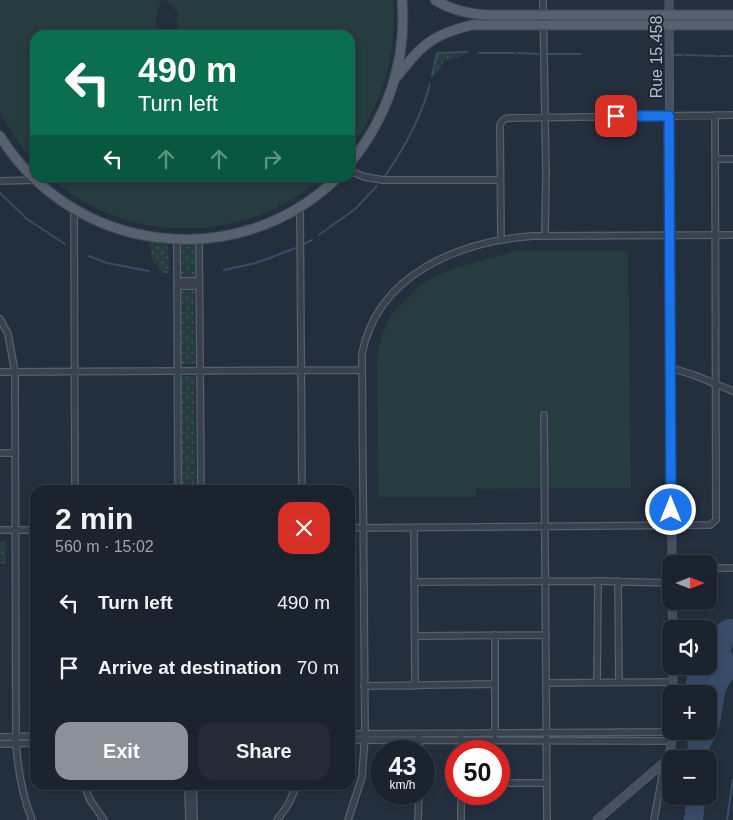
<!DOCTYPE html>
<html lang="en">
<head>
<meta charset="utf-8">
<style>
  body { margin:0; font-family:Helvetica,sans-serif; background:#242b36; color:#f1f3f6; height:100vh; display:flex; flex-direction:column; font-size:19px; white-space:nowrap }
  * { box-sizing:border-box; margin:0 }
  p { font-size:16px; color:#a0a4aa }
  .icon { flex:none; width:28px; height:28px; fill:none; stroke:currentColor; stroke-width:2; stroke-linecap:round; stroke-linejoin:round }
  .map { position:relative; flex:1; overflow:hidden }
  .sheet { position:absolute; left:30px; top:485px; width:325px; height:305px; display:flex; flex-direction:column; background:#1b232e; border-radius:15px; box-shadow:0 2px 8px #0003,0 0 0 1px #39404a }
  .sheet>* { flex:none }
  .hud { position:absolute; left:30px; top:30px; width:325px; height:152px; border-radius:15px; box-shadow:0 2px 8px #0003,0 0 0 1px #39404a; background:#0b6e4f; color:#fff; overflow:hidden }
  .needle { width:32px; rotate:90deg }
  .controls { position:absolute; left:662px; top:555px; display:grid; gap:10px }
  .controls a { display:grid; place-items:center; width:55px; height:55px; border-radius:10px; background:#1b232e; box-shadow:0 2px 8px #0003,0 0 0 1px #39404a; font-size:25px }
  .speed { position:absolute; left:370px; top:740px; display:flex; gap:10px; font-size:25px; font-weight:700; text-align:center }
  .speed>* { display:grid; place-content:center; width:65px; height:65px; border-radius:50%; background:#1b232e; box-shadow:0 2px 8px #0003,0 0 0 1px #39404a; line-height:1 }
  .speed small { font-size:12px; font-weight:400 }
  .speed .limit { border:8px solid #d22; background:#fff; color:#111 }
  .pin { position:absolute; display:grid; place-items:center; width:42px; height:42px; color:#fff; margin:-21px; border-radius:10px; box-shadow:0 2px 8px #0006 }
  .me { position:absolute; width:55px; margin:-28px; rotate:0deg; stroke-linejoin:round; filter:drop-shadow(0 0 4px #0008) }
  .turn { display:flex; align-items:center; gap:18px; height:105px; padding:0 25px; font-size:22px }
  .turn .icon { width:65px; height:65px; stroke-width:2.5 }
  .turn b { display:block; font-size:35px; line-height:42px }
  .lanes { display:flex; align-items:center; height:48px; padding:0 25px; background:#0003; justify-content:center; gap:25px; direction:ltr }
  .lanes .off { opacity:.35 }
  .round { display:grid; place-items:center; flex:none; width:52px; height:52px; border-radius:15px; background:#242b36 }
  .headline { display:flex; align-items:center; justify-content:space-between; height:85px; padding:0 25px }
  h1 { font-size:30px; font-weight:600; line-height:38px }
  .action { display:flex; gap:10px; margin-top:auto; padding:10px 25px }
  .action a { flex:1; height:58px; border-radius:15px; background:#8c9099; color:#fff; font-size:20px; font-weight:600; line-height:58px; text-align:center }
  .action a+a { background:#242b36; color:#f1f3f6 }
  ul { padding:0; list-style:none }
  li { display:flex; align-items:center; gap:15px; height:65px; padding:0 25px }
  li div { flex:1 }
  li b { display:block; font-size:19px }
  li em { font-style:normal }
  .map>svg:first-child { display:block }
  .grass { fill:url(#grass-dots) }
  .green { fill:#263c3f }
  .water { fill:#394c67 }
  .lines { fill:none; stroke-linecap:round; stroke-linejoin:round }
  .stream { stroke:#394c67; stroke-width:2 }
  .minor-casing { stroke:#565f6c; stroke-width:8 }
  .secondary-casing { stroke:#565f6c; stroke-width:9 }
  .primary-casing { stroke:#414a57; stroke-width:11 }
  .minor { stroke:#38414e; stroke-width:5.5 }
  .secondary { stroke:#465061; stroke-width:8 }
  .primary { stroke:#56606e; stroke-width:9 }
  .route-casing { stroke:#114b97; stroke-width:12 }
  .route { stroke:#1a73e8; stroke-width:9 }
  .labels { text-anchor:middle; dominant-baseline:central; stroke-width:4; stroke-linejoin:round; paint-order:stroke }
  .street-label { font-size:16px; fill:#b4bcc9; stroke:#1d2633 }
</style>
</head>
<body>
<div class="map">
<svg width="733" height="820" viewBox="0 0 733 820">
  <defs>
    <pattern id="grass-dots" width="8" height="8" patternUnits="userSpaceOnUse" patternTransform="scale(1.25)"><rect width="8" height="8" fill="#263c3f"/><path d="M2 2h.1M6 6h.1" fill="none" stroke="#435659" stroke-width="1.8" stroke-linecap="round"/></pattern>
  </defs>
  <rect width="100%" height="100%" fill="#242f3e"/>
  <path class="grass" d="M467,52L462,56L444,61L438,73L432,76L438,53Z
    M149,242L166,244L168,248L169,271H161L153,261Z
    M178,243H195V277L178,278Z
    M179,288H195L196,364H180Z
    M180,376H195L196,490H180Z
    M0,542H6V564H0Z"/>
  <path class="green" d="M0,0H162C155,12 153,23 161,35H35V163L15,138L0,111Z
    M167,0H393C398,53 382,105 350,148V35H169L178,27L176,19L179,13Z
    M50,178H322C242,245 130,246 50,178Z
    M515,251H628L631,488L476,489V497H378L377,360L381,337L391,315L422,284L446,271Z"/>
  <path class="water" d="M728,619H733V645L731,651L733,654V679C721,692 724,711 719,727C716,738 709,748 704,759H688L687,731H709V694H687L686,682L689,666H709C709,647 706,626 728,619Z
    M685,796H706L703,820H683L685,814Z"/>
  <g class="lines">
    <path class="stream" d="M478,53H515
      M518,53L538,54
      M548,54H581
      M673,55H683
      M686,55L717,56
      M720,56H731
      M432,76L437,53L467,52
      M385,176C405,147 421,118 430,84
      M0,193L27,219L65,244
      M319,235L355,209L377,186
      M304,244L312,240
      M89,256L107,263L149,271
      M224,270L256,263L296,248
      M164,272H167
      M727,820L733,780"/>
    <defs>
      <path id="minor" d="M543,0L546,174L545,236
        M715,159H733
        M350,171L365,177L383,180H499
        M0,181L36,180
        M300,206L302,490
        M74,209L75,490
        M177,239L178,490
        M199,239L201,490
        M501,239L500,125L503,120L508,118L733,115
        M177,281H199
        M177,286H199
        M0,319L8,334L15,372L16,744C18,770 22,795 32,820
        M671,368L694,375L733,391
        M0,372L362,370
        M544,415L547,820
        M0,453H15
        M350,528L710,525L716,520L715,115
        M414,528L415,686
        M0,530H35
        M709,568H733
        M618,581L619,682
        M414,582L598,581L671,583
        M415,636L546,635
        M597,682L598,581
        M546,683L673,682
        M364,686L495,684
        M350,734L672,732
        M495,735V635
        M0,737L35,736
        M350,740L672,741
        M0,744L35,743
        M419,751V736
        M461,751V738
        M499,783H547
        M84,785L90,800L104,820
        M188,785L189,820
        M193,785L194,820
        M277,820L288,805L297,785
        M348,820L362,777L365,735L362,354C377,274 460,241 533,236L733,235
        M418,820L419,794
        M461,820V794
        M654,820L665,761"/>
      <path id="secondary" d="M669,0L672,564
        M672,601L673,629
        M673,694V666
        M597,820L667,760L671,747L672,731"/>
      <path id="primary" d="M435,0C451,10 469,14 488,15H733
        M395,79C421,46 430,35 472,25H733
        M0,136C73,254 237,275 337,178
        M350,163C388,117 407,60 402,0"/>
    </defs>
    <use href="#minor" class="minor-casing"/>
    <use href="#secondary" class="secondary-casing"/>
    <use href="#primary" class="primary-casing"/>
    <use href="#minor" class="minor"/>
    <use href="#secondary" class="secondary"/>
    <use href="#primary" class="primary"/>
  </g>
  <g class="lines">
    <defs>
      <path id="route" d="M616,116H669L671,510"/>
    </defs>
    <use href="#route" class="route-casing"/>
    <use href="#route" class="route"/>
  </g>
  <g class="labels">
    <g class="street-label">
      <text transform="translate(656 57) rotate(-90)">Rue 15.458</text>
    </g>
  </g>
</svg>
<div class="controls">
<a><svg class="needle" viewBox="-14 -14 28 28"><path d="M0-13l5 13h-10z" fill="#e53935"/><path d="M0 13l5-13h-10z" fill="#a0a4aa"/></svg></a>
<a><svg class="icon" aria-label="sound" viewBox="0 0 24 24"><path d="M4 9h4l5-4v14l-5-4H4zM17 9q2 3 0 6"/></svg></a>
<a>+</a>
<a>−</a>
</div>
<div class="speed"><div>43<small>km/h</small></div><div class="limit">50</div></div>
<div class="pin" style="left:616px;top:116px;background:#d93025"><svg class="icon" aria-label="arrive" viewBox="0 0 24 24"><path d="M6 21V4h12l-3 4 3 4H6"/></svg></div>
<svg class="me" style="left:671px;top:510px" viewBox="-20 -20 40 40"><circle r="17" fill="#1a73e8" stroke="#fff" stroke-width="3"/><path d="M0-11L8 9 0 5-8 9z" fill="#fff"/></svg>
<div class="hud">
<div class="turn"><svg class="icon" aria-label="left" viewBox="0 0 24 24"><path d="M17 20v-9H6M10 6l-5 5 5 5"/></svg><div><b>490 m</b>Turn left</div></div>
<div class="lanes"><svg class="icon" aria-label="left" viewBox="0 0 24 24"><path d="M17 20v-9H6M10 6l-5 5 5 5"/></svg><svg class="icon off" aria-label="ahead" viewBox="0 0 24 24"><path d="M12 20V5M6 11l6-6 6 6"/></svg><svg class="icon off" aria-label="ahead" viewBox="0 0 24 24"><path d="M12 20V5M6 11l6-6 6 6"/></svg><svg class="icon off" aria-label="right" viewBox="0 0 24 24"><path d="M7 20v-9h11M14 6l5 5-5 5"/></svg></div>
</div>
<section class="sheet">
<div class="headline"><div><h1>2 min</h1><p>560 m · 15:02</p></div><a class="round" style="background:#d93025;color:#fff"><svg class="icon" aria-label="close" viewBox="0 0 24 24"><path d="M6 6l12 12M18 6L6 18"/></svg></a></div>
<ul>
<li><svg class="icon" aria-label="left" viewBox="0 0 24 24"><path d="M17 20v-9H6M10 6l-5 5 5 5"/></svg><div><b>Turn left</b></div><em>490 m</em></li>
<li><svg class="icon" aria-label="arrive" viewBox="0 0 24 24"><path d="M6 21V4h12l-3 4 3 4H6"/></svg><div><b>Arrive at destination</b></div><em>70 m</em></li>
</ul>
<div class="action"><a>Exit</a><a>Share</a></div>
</section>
</div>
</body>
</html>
